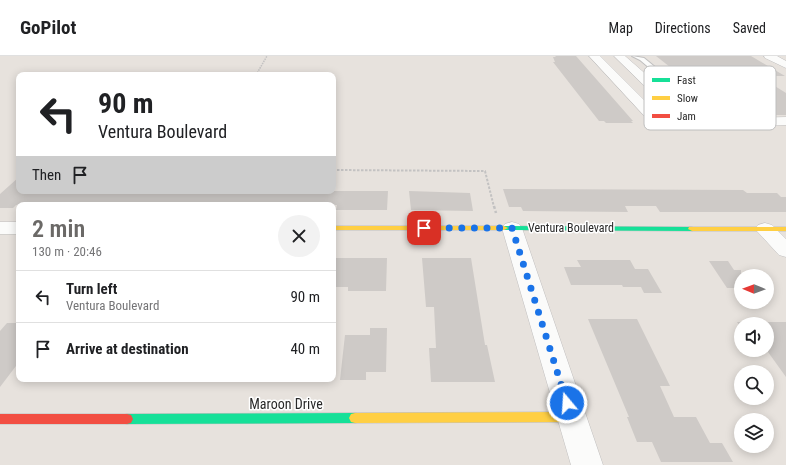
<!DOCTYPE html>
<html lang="en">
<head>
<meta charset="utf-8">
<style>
  body { margin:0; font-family:"Roboto Condensed",sans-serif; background:#f2f2f2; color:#202124; height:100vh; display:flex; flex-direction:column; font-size:15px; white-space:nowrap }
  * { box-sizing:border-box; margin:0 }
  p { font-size:13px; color:#757577 }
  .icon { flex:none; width:22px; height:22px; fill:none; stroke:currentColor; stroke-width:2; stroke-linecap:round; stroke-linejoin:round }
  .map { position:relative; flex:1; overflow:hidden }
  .panel { position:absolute; left:16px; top:146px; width:320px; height:180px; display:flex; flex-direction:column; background:#fff; border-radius:8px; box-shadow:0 2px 10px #0003 }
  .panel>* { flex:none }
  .banner { position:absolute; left:16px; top:16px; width:320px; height:122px; border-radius:8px; box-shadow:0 2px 10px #0003; background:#fff; color:#202124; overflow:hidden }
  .needle { width:26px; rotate:271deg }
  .fabs { position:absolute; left:734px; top:213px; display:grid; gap:8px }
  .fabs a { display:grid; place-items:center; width:40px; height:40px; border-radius:50%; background:#fff; box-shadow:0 2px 10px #0003; font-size:20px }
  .pin { position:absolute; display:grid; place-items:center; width:34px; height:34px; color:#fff; margin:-17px; border-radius:8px; box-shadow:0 2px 6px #0006 }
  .me { position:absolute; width:44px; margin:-22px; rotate:342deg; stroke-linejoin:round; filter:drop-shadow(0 0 3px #0008) }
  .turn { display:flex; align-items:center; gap:14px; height:84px; padding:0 16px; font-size:18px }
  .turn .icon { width:52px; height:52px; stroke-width:2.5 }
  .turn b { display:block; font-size:28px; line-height:34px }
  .then { display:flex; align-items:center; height:38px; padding:0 16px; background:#0003; gap:8px; font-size:15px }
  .round { display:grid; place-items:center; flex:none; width:42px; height:42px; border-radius:21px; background:#f2f2f2 }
  .headline { display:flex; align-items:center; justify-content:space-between; height:68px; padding:0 16px }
  h1 { font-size:24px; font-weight:600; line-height:30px; color:#6b6967 }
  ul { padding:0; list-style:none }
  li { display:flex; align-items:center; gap:12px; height:52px; padding:0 16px; border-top:1px solid #e0e0e0 }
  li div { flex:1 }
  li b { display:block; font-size:15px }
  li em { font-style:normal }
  header { display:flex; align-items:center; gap:24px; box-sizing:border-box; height:56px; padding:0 20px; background:#fff; border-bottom:1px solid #e0e0e0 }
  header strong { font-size:19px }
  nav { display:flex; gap:22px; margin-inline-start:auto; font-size:14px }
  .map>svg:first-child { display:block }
  .building { fill:#cecac7 }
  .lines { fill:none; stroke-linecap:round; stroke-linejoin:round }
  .lane-casing { stroke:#c0bfbf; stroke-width:2 }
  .street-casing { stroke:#c0bfbf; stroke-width:1 }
  .fast-casing { stroke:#c0bfbf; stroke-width:1 }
  .slow-casing { stroke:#c0bfbf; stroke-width:1 }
  .jam-casing { stroke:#c0bfbf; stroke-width:1 }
  .path-far2 { stroke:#c3c2c2; stroke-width:1.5; stroke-dasharray:1.5 1; stroke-linecap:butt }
  .path-far1 { stroke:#c3c2c2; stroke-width:2; stroke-dasharray:2.5 1.5; stroke-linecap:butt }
  .path { stroke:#c3c2c2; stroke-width:2.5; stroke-dasharray:3 2; stroke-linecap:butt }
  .lane { fill:#fbfbfa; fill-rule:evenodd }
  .street { fill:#fbfbfa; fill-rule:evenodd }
  .fast { fill:#16e098; fill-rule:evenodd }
  .slow { fill:#ffcf43; fill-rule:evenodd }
  .jam { fill:#f24e42; fill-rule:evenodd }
  .route { stroke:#1a73e8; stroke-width:7; stroke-dasharray:0 12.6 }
  .labels { text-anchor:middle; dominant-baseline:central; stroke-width:3; stroke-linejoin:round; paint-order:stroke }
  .street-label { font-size:12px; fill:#282828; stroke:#fff }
  .near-street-label { font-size:14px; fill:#282828; stroke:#fff }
  .key { fill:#fff; stroke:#bebebe; stroke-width:1 }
  .key-label { font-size:11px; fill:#282828 }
</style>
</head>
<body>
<header>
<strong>GoPilot</strong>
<nav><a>Map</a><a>Directions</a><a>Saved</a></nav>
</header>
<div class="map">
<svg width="786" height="409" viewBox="0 0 786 409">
  <rect width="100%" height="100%" fill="#e7e2dd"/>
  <path class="building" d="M555,0H576L633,65H631L633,67H606L604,65H599L553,6H555L553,1H556Z
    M656,0H751L785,20H759L786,37V59H740L724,57L695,33H698Z
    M19,121V135H388L387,154H336L337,149H16L13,152H0V138Z
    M503,133L743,134L747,137H777L781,141H786V156H660L656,150H625L628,156L523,155L521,151H509Z
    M409,135L470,137L473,155L411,154Z
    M333,202H387L386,235H348V231H333Z
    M422,202H471L485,289H487L495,326H431L429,292H436L434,251H426Z
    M577,204H630L635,213H648L662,237H644L641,231H623L622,229H571L564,211H581Z
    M709,205H728L734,214H741V232H727Z
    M588,263H637L670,330H660L674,361H696L710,387H722L733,406H661L652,386H637L627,361H629Z
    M737,266H786V321L768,296H759L758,294H767V268H741V271Z
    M7,267H19V306L0,331V275Z
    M370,272H387L386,316H366V324H340L345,279H370Z"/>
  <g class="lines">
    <defs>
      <path id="lane" d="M632,0L644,2L683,34V36L676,40L658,39V37L660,36H675L677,35L640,4Z"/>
      <path id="street" d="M589,0H600L660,60L662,63L660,66L655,67L650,66Z
        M614,0H625L673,42L701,55L748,62L786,61V69L748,70L693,62L663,48Z
        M764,0H777L786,5V12L765,2Z
        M0,166H19V178H0Z
        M512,166L519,168L522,172L603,409H571L502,172L505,168Z
        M765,167L772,169L786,183V201L779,199L755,173L758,169Z"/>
      <path id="fast" d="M501,170L692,171L696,173L692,175L504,174H501L500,172Z
        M355,357L359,358L361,362L359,366L355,367L127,368L123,367L121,363L123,359L127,358Z"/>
      <path id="slow" d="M333,170H504L508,172L504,174H333Z
        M689,171H786V175H692L688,173Z
        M572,356L576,357L578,361L576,365L572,366L355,367L351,366L349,362L351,358L355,357Z"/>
      <path id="jam" d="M0,358H127L131,359L133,363L131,367L127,368H0Z"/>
    </defs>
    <use href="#lane" class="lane-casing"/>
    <use href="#street" class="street-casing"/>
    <use href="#fast" class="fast-casing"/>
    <use href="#slow" class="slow-casing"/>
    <use href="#jam" class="jam-casing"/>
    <path class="path-far2" d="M256,19L267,0"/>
    <path class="path-far1" d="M333,114L485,115L494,151"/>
    <path class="path" d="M494,150L496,157"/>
    <use href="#lane" class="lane"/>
    <use href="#street" class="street"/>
    <use href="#fast" class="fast"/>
    <use href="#slow" class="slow"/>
    <use href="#jam" class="jam"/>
  </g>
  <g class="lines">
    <path class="route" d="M424,172H512L567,347"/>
  </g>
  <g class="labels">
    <g class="street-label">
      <text x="571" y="172">Ventura Boulevard</text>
    </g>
    <g class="near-street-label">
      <text x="286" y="348">Maroon Drive</text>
    </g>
  </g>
  <rect x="644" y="10" width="132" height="64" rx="6" class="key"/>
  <rect x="652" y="22" width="18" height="4" fill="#16e098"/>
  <rect x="652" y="40" width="18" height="4" fill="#ffcf43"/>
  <rect x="652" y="58" width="18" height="4" fill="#f24e42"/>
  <g class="key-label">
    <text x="677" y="28">Fast</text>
    <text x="677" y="46">Slow</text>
    <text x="677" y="64">Jam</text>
  </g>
</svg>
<div class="fabs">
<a><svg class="needle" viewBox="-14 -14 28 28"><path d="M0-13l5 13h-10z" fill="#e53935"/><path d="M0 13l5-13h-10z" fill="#757577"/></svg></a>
<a><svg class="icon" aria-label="sound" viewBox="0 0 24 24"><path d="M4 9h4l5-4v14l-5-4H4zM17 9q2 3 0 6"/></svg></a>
<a><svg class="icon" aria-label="search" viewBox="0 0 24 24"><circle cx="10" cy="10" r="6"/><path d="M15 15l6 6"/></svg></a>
<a><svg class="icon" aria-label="layers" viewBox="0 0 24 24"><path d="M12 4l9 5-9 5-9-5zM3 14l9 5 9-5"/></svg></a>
</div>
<div class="pin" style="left:424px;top:172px;background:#d93025"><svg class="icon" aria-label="arrive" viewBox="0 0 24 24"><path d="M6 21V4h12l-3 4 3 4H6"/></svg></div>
<svg class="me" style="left:567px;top:347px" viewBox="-20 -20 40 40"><circle r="17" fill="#1a73e8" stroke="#fff" stroke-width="3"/><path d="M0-11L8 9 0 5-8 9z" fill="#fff"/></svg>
<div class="banner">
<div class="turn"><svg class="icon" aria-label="left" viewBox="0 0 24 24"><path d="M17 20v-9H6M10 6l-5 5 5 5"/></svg><div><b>90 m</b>Ventura Boulevard</div></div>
<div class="then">Then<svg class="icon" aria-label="arrive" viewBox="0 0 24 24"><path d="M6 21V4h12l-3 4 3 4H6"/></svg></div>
</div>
<section class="panel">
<div class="headline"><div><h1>2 min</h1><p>130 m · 20:46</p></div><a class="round"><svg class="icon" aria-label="close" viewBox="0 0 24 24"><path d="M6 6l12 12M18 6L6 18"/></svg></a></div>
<ul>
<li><svg class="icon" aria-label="left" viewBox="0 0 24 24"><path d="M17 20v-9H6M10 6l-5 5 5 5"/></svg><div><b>Turn left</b><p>Ventura Boulevard</p></div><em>90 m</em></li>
<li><svg class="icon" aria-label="arrive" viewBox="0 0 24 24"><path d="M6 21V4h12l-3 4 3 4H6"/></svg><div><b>Arrive at destination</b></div><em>40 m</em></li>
</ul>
</section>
</div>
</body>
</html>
